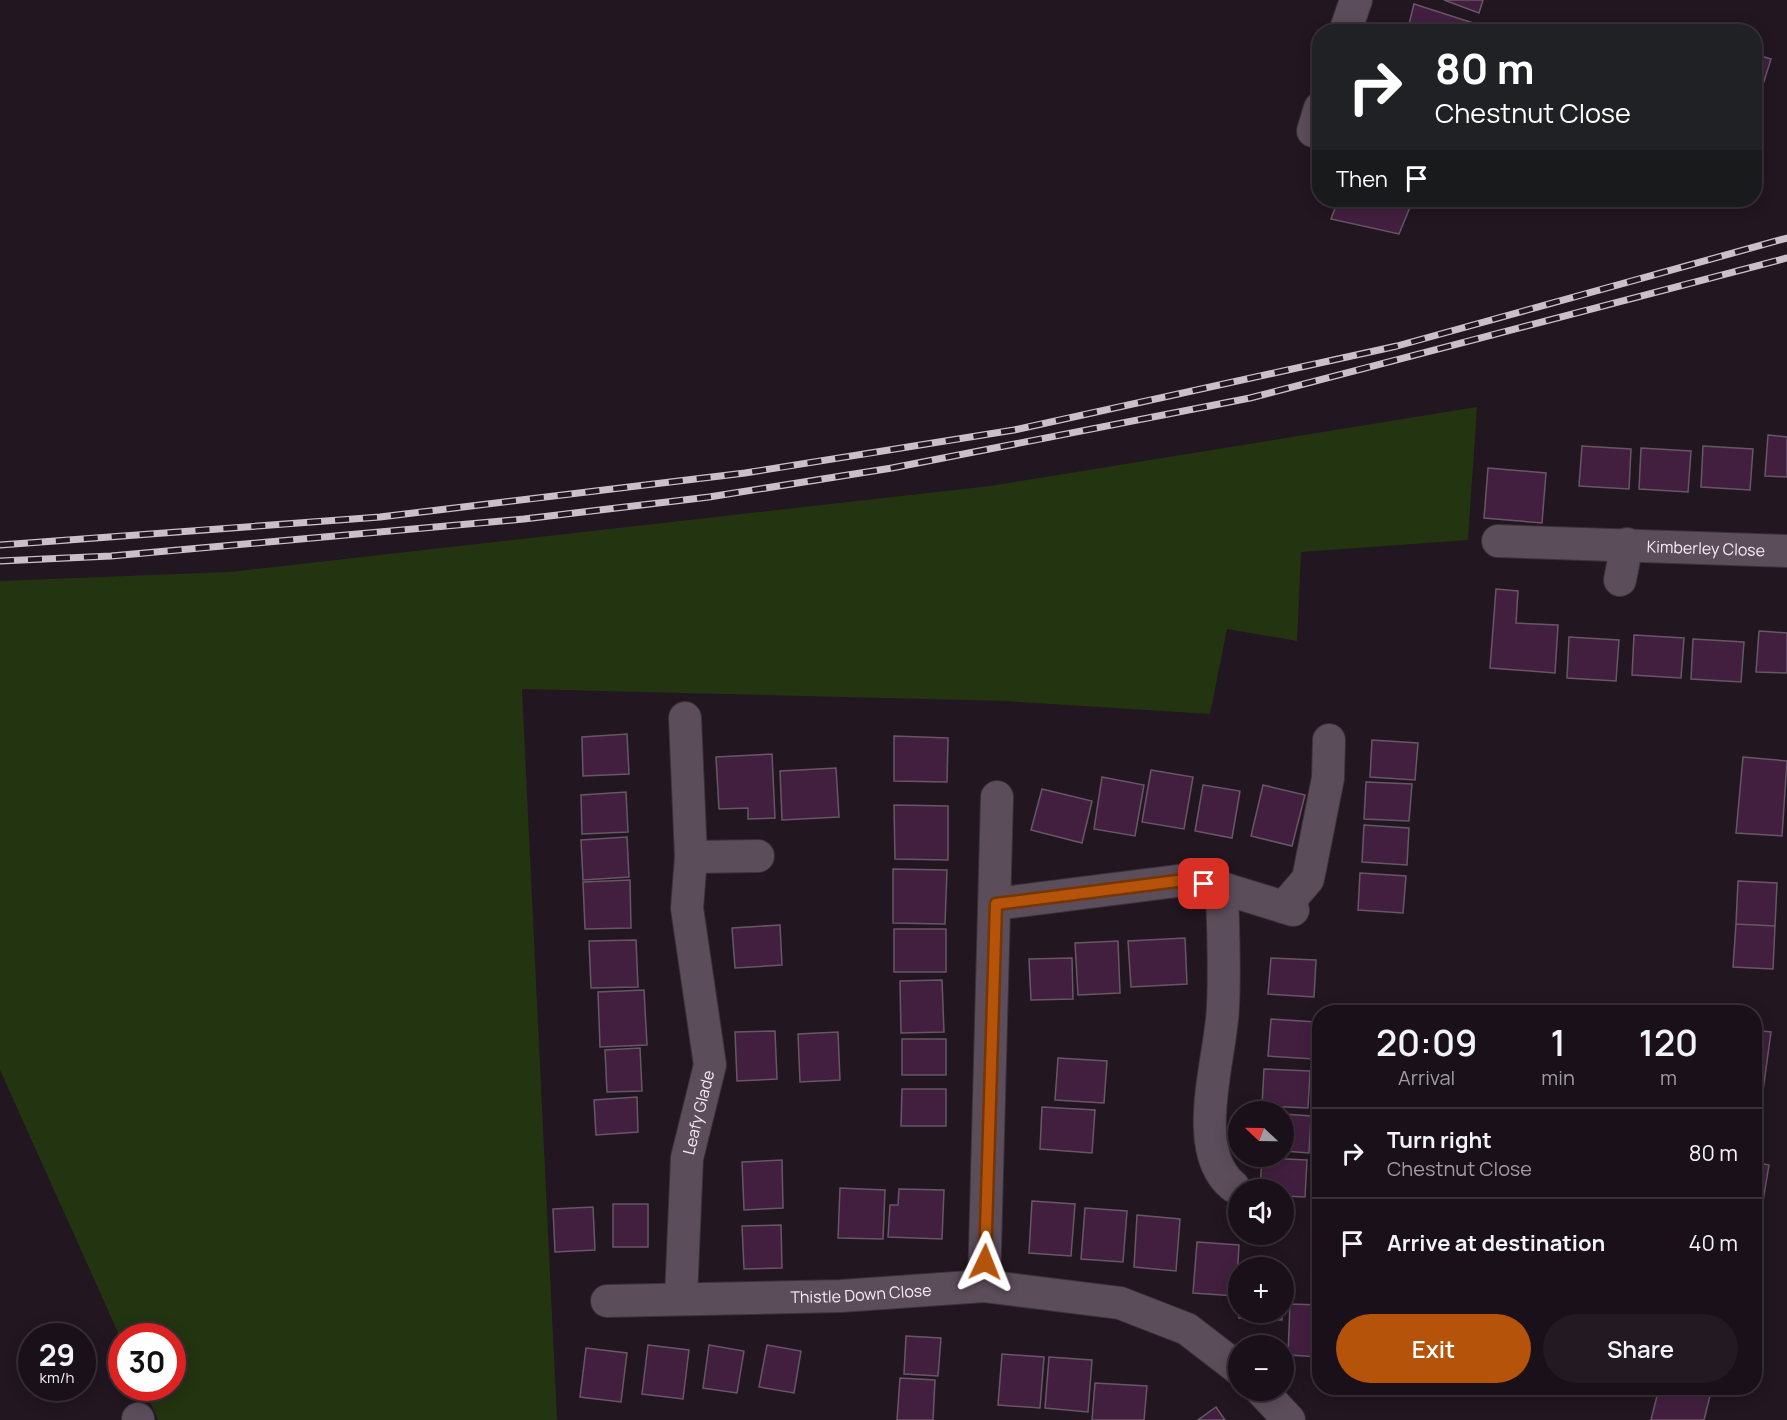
<!DOCTYPE html>
<html lang="en">
<head>
<meta charset="utf-8">
<style>
  body { margin:0; font-family:Manrope,sans-serif; background:#231922; color:#f1f3f6; height:100vh; display:flex; flex-direction:column; font-size:22px; white-space:nowrap }
  * { box-sizing:border-box; margin:0 }
  p { font-size:20px; color:#9f9da2 }
  .icon { flex:none; width:33px; height:33px; fill:none; stroke:currentColor; stroke-width:2; stroke-linecap:round; stroke-linejoin:round }
  .map { position:relative; flex:1; overflow:hidden }
  .panel { position:absolute; left:1312px; top:1005px; width:450px; height:390px; display:flex; flex-direction:column; background:#1a1019; border-radius:24px; box-shadow:0 3px 15px #0003,0 0 0 2px #383038 }
  .panel>* { flex:none }
  .top-card { position:absolute; left:1312px; top:24px; width:450px; height:183px; border-radius:24px; box-shadow:0 3px 15px #0003,0 0 0 2px #383038; background:#202124; color:#fff; overflow:hidden }
  .needle { width:39px; rotate:292deg }
  .tools { position:absolute; left:1228px; top:1101px; display:grid; gap:12px }
  .tools a { display:grid; place-items:center; width:66px; height:66px; border-radius:50%; background:#1a1019; box-shadow:0 3px 15px #0003,0 0 0 2px #383038; font-size:30px }
  .speed { position:absolute; left:18px; top:1323px; display:flex; gap:12px; font-size:30px; font-weight:700; text-align:center }
  .speed>* { display:grid; place-content:center; width:78px; height:78px; border-radius:50%; background:#1a1019; box-shadow:0 3px 15px #0003,0 0 0 2px #383038; line-height:1 }
  .speed small { font-size:15px; font-weight:400 }
  .speed .limit { border:9px solid #d22; background:#fff; color:#111 }
  .pin { position:absolute; display:grid; place-items:center; width:51px; height:51px; color:#fff; margin:-26px; border-radius:12px; box-shadow:0 3px 9px #0006 }
  .me { position:absolute; width:66px; margin:-33px; rotate:2deg; stroke-linejoin:round; filter:drop-shadow(0 0 4px #0008) }
  .turn { display:flex; align-items:center; gap:21px; height:126px; padding:0 24px; font-size:27px }
  .turn .icon { width:78px; height:78px; stroke-width:2.5 }
  .turn b { display:block; font-size:42px; line-height:51px }
  .then { display:flex; align-items:center; height:57px; padding:0 24px; background:#0003; gap:12px; font-size:22px }
  .eta { display:flex; justify-content:space-evenly; align-items:center; height:102px; text-align:center }
  .eta b { font-size:36px; font-weight:600; line-height:42px }
  .button { display:flex; gap:12px; margin-top:auto; padding:12px 24px }
  .button a { flex:1; height:69px; border-radius:36px; background:#b45309; color:#fff; font-size:24px; font-weight:600; line-height:69px; text-align:center }
  .button a+a { background:#231922; color:#f1f3f6 }
  ul { padding:0; list-style:none }
  li { display:flex; align-items:center; gap:18px; height:90px; padding:0 24px; border-top:2px solid #383038 }
  li div { flex:1 }
  li b { display:block; font-size:22px }
  li em { font-style:normal }
  .map>svg:first-child { display:block }
  .green { fill:#233410 }
  .building { fill:#421f3f; stroke:#675765; stroke-width:1.5 }
  .lines { fill:none; stroke-linecap:round; stroke-linejoin:round }
  .minor-casing { stroke:#3a3239; stroke-width:34 }
  .minor { stroke:#5c4d5a; stroke-width:32 }
  .rail-casing { stroke:#cbc0c9; stroke-width:7 }
  .rail { stroke:#221621; stroke-width:4.5; stroke-dasharray:14; stroke-linecap:butt }
  .route-casing { stroke:#753606; stroke-width:15 }
  .route { stroke:#b45309; stroke-width:10 }
  .labels { text-anchor:middle; dominant-baseline:central; stroke-width:6; stroke-linejoin:round; paint-order:stroke }
  .street-label { font-size:16px; fill:#f6ecf4; stroke:#221621 }
</style>
</head>
<body>
<div class="map">
<svg width="1787" height="1420" viewBox="0 0 1787 1420">
  <rect width="100%" height="100%" fill="#221621"/>
  <path class="green" d="M1477,407L1468,540L1301,552L1297,641L1227,629L1210,714L1006,701L522,689L557,1420H158L144,1388H172V1336L121,1339L0,1070V581L229,572L990,486Z"/>
  <path class="building" d="M1444,0H1483L1479,13Z
    M1414,4L1495,30L1407,32Z
    M1755,54L1771,59L1756,107H1755Z
    M1338,200H1413L1399,234L1331,219Z
    M1768,435L1787,437V477L1765,476Z
    M1582,446L1631,449L1629,489L1579,486Z
    M1703,446L1753,449L1750,490L1701,487Z
    M1641,448L1691,451L1688,492L1639,489Z
    M1488,468L1546,473L1542,523L1484,518Z
    M1496,589L1518,591L1516,623L1558,625L1555,673L1490,668Z
    M1759,631L1787,633V673L1756,672Z
    M1634,635L1684,638L1681,678L1632,675Z
    M1569,637L1619,640L1616,681L1567,678Z
    M1693,639L1744,642L1741,682L1691,679Z
    M627,734L629,774L583,776L582,737Z
    M894,736L948,738L947,782L894,781Z
    M1372,740L1418,743L1415,780L1370,777Z
    M772,754L775,818L748,819V808L719,809L716,757Z
    M1743,757L1787,761L1782,836L1736,833Z
    M836,768L839,817L782,820L780,771Z
    M1151,770L1193,777L1184,829L1142,822Z
    M1102,777L1144,785L1135,836L1094,829Z
    M1366,782L1412,784L1409,821L1364,819Z
    M1203,785L1240,791L1232,838L1195,831Z
    M1263,785L1305,795L1292,846L1251,836Z
    M1042,789L1092,801L1082,843L1031,830Z
    M626,792L628,832L582,834L581,795Z
    M894,805L948,806V860L895,859Z
    M1364,825L1409,828L1407,865L1362,862Z
    M627,837L629,877L583,880L581,840Z
    M893,869L947,870L945,924L893,923Z
    M1360,873L1406,876L1403,913L1358,910Z
    M630,880L631,928L585,929L583,882Z
    M1738,881L1777,883L1775,926L1736,924Z
    M1736,924L1775,926L1773,969L1733,967Z
    M780,925L782,965L735,968L732,928Z
    M894,929H946V972H894Z
    M1185,938L1187,984L1131,987L1128,941Z
    M636,940L638,987L591,988L589,941Z
    M1118,941L1120,993L1078,995L1075,943Z
    M1072,958L1073,999L1031,1000L1029,959Z
    M1271,958L1316,960L1314,997L1268,994Z
    M942,980L944,1032L901,1033L900,981Z
    M644,990L647,1045L600,1047L598,992Z
    M1271,1019L1316,1022L1313,1059L1268,1056Z
    M1755,1030L1771,1032L1762,1098L1755,1097Z
    M775,1031L777,1079L737,1081L735,1032Z
    M838,1032L840,1080L800,1082L798,1034Z
    M902,1039H946V1075H902Z
    M640,1048L642,1091L607,1092L605,1050Z
    M1058,1058L1107,1061L1104,1103L1055,1100Z
    M1264,1069L1310,1071L1308,1108L1262,1106Z
    M902,1089H946V1126H901Z
    M637,1097L638,1132L596,1135L594,1100Z
    M1755,1097L1762,1098L1757,1133L1755,1132Z
    M1042,1107L1095,1110L1092,1153L1040,1149Z
    M1284,1114L1311,1116L1309,1153L1284,1151Z
    M1262,1158L1307,1160L1305,1197L1284,1196V1190H1260Z
    M782,1160L783,1208L744,1210L742,1162Z
    M1755,1162L1769,1165L1763,1201L1755,1199Z
    M840,1188L885,1190L883,1239L838,1238Z
    M899,1189L944,1190L942,1239L888,1237L890,1205H898Z
    M1755,1199L1763,1201L1755,1238Z
    M1032,1201L1075,1204L1071,1256L1029,1253Z
    M613,1204H648V1247H613Z
    M593,1207L595,1250L555,1252L553,1209Z
    M1085,1208L1127,1211L1123,1262L1081,1259Z
    M1137,1215L1180,1219L1176,1271L1134,1267Z
    M781,1225L782,1268L744,1269L742,1226Z
    M1197,1242L1239,1245L1236,1296L1193,1293Z
    M1290,1304L1320,1305V1357L1288,1355Z
    M1239,1312H1282V1320L1239,1318Z
    M906,1336L941,1338L938,1376L904,1374Z
    M648,1345L689,1350L683,1399L642,1394Z
    M709,1345L744,1351L737,1393L703,1388Z
    M767,1345L801,1351L794,1393L759,1387Z
    M586,1348L627,1353L621,1402L580,1397Z
    M1002,1354L1044,1357L1040,1408L998,1405Z
    M1049,1357L1092,1360L1088,1412L1045,1408Z
    M900,1378L935,1380L933,1420H897Z
    M1095,1383L1147,1386L1144,1420H1092Z
    M1675,1388H1700L1711,1392L1704,1420H1651L1658,1392L1673,1396Z
    M1216,1407L1225,1420H1198Z"/>
  <g class="lines">
    <defs>
      <g id="minor">
        <path d="M1345,32L1356,0"/>
        <path d="M1313,131L1320,108"/>
        <path id="s1" d="M1498,541L1787,551"/>
        <path d="M1620,580L1627,544"/>
        <path d="M691,857L758,856"/>
        <path d="M1222,888C1223,927 1225,967 1223,1006C1222,1055 1188,1150 1233,1186"/>
        <path d="M996,904L1185,880L1222,888L1293,910"/>
        <path d="M1284,907L1308,879L1328,778L1329,740"/>
        <path d="M984,1286L997,797"/>
        <path id="s2" d="M681,1297L687,1158L710,1065L687,908L691,857L685,718"/>
        <path id="s3" d="M607,1301L841,1296L984,1286L1120,1303L1187,1329L1239,1369"/>
        <path d="M1261,1390L1289,1420"/>
        <path d="M138,1419V1420"/>
      </g>
    </defs>
    <use href="#minor" class="minor-casing"/>
    <use href="#minor" class="minor"/>
    <defs>
      <path id="rail" d="M0,545L380,517L745,473L1014,430L1397,346L1787,238
        M0,561L111,556L524,519L709,497L892,468L1250,398L1787,258"/>
    </defs>
    <use href="#rail" class="rail-casing"/>
    <use href="#rail" class="rail"/>
  </g>
  <g class="lines">
    <defs>
      <path id="route" d="M985,1262L996,904L1185,880L1204,884"/>
    </defs>
    <use href="#route" class="route-casing"/>
    <use href="#route" class="route"/>
  </g>
  <g class="labels">
    <g class="street-label">
      <text stroke="none"><textPath href="#s1" startOffset="208">Kimberley Close</textPath></text>
      <text stroke="none"><textPath href="#s2" startOffset="186">Leafy Glade</textPath></text>
      <text stroke="none"><textPath href="#s3" startOffset="254">Thistle Down Close</textPath></text>
    </g>
  </g>
</svg>
<div class="tools">
<a><svg class="needle" viewBox="-14 -14 28 28"><path d="M0-13l5 13h-10z" fill="#e53935"/><path d="M0 13l5-13h-10z" fill="#9f9da2"/></svg></a>
<a><svg class="icon" aria-label="sound" viewBox="0 0 24 24"><path d="M4 9h4l5-4v14l-5-4H4zM17 9q2 3 0 6"/></svg></a>
<a>+</a>
<a>−</a>
</div>
<div class="speed"><div>29<small>km/h</small></div><div class="limit">30</div></div>
<div class="pin" style="left:1204px;top:884px;background:#d93025"><svg class="icon" aria-label="arrive" viewBox="0 0 24 24"><path d="M6 21V4h12l-3 4 3 4H6"/></svg></div>
<svg class="me" style="left:985px;top:1262px" viewBox="-20 -20 40 40"><path d="M0-17L14 15 0 8-14 15z" fill="#b45309" stroke="#fff" stroke-width="4"/></svg>
<div class="top-card">
<div class="turn"><svg class="icon" aria-label="right" viewBox="0 0 24 24"><path d="M7 20v-9h11M14 6l5 5-5 5"/></svg><div><b>80 m</b>Chestnut Close</div></div>
<div class="then">Then<svg class="icon" aria-label="arrive" viewBox="0 0 24 24"><path d="M6 21V4h12l-3 4 3 4H6"/></svg></div>
</div>
<section class="panel">
<div class="eta">
<div><b>20:09</b><p>Arrival</p></div>
<div><b>1</b><p>min</p></div>
<div><b>120</b><p>m</p></div>
</div>
<ul>
<li><svg class="icon" aria-label="right" viewBox="0 0 24 24"><path d="M7 20v-9h11M14 6l5 5-5 5"/></svg><div><b>Turn right</b><p>Chestnut Close</p></div><em>80 m</em></li>
<li><svg class="icon" aria-label="arrive" viewBox="0 0 24 24"><path d="M6 21V4h12l-3 4 3 4H6"/></svg><div><b>Arrive at destination</b></div><em>40 m</em></li>
</ul>
<div class="button"><a>Exit</a><a>Share</a></div>
</section>
</div>
</body>
</html>
